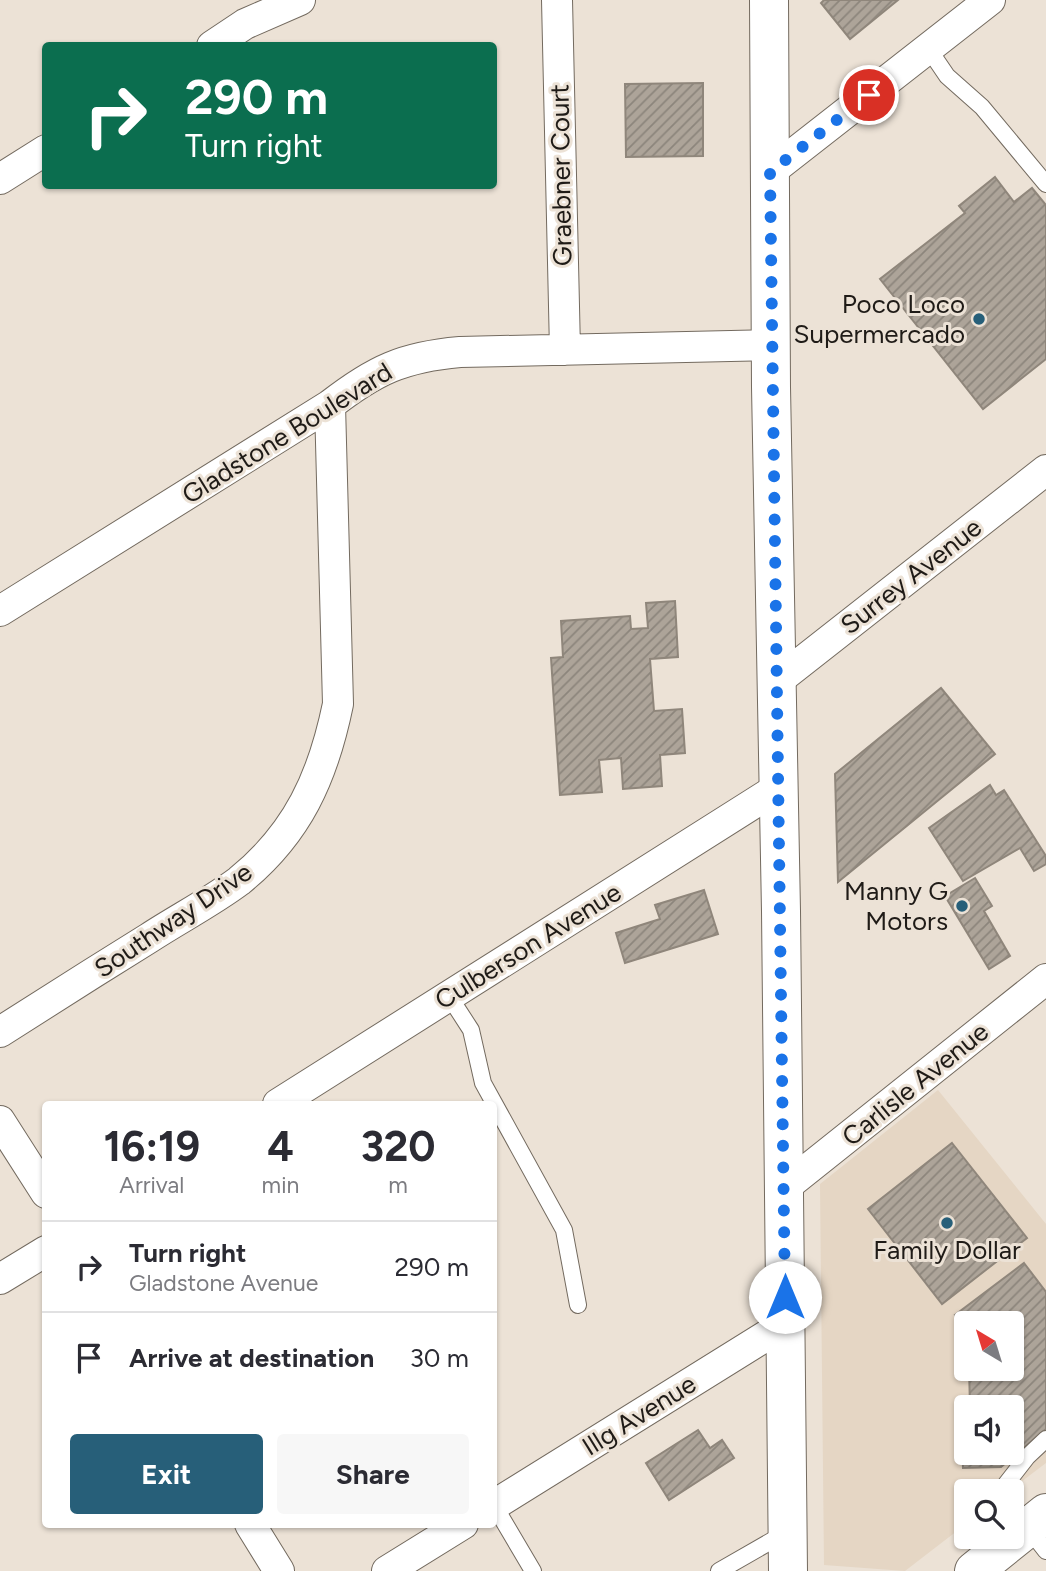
<!DOCTYPE html>
<html lang="en">
<head>
<meta charset="utf-8">
<style>
  body { margin:0; font-family:Figtree,sans-serif; background:#f7f7f7; color:#2b2b33; height:100vh; display:flex; flex-direction:column; font-size:26px; white-space:nowrap }
  * { box-sizing:border-box; margin:0 }
  p { font-size:23px; color:#7c7c81 }
  .icon { flex:none; width:38px; height:38px; fill:none; stroke:currentColor; stroke-width:2; stroke-linecap:round; stroke-linejoin:round }
  .map { position:relative; flex:1; overflow:hidden }
  .sheet { position:absolute; left:42px; top:1101px; width:455px; height:427px; display:flex; flex-direction:column; background:#fff; border-radius:7px; box-shadow:0 2px 5px #0004 }
  .sheet>* { flex:none }
  .banner { position:absolute; left:42px; top:42px; width:455px; height:147px; border-radius:7px; box-shadow:0 2px 5px #0004; background:#0b6e4f; color:#fff; overflow:hidden }
  .needle { width:46px; rotate:322deg }
  .buttons { position:absolute; left:954px; top:1311px; display:grid; gap:14px }
  .buttons a { display:grid; place-items:center; width:70px; height:70px; border-radius:7px; background:#fff; box-shadow:0 2px 5px #0004; font-size:35px }
  .pin { position:absolute; display:grid; place-items:center; width:60px; height:60px; color:#fff; margin:-30px; border:4px solid #fff; border-radius:50%; box-shadow:0 2px 7px #0007 }
  .me { position:absolute; width:77px; margin:-38px; rotate:0deg; stroke-linejoin:round; filter:drop-shadow(0 0 5px #0008) }
  .turn { display:flex; align-items:center; gap:24px; height:147px; padding:0 28px; font-size:32px }
  .turn .icon { width:91px; height:91px; stroke-width:2.5 }
  .turn b { display:block; font-size:49px; line-height:60px }
  .eta { display:flex; justify-content:space-evenly; align-items:center; height:119px; text-align:center }
  .eta b { font-size:42px; font-weight:700; line-height:49px }
  .cta { display:flex; gap:14px; margin-top:auto; padding:14px 28px }
  .cta a { flex:1; height:80px; border-radius:7px; background:#275f79; color:#fff; font-size:28px; font-weight:700; line-height:80px; text-align:center }
  .cta a+a { background:#f7f7f7; color:#2b2b33 }
  ul { padding:0; list-style:none }
  li { display:flex; align-items:center; gap:21px; height:91px; padding:0 28px; border-top:2px solid #e1e1e2 }
  li div { flex:1 }
  li b { display:block; font-size:26px }
  li em { font-style:normal }
  .map>svg:first-child { display:block }
  .built { fill:#e5d6c4; fill-rule:evenodd }
  .building { fill:url(#building-hatch); stroke:#8f867b; stroke-width:2 }
  .lines { fill:none; stroke-linecap:round; stroke-linejoin:round }
  .service-casing { stroke:#736a5f; stroke-width:18 }
  .minor-casing { stroke:#736a5f; stroke-width:32 }
  .secondary-casing { stroke:#736a5f; stroke-width:40 }
  .primary-casing { stroke:#736a5f; stroke-width:40 }
  .service { stroke:#fff; stroke-width:16 }
  .minor { stroke:#fff; stroke-width:30 }
  .secondary { stroke:#fff; stroke-width:38 }
  .primary { stroke:#fff; stroke-width:38 }
  .route { stroke:#1a73e8; stroke-width:12; stroke-dasharray:0 21.6 }
  .poi-dot { fill:#275f79; stroke:#ece2d6; stroke-width:2.5 }
  .labels { text-anchor:middle; dominant-baseline:central; stroke-width:6; stroke-linejoin:round; paint-order:stroke }
  .street-label { font-size:26px; fill:#1f1b17; stroke:#ece2d6 }
  .poi-label { font-size:26px; fill:#1f1b17; stroke:#ece2d6; text-anchor:end }
</style>
</head>
<body>
<div class="map">
<svg width="1046" height="1571" viewBox="0 0 1046 1571">
  <defs>
    <pattern id="building-hatch" width="6" height="6" patternUnits="userSpaceOnUse" patternTransform="scale(1.75)"><rect width="6" height="6" fill="#ada499"/><path d="M-1 1l2-2M0 6l6-6M5 7l2-2" fill="none" stroke="#8c857c"/></pattern>
  </defs>
  <rect width="100%" height="100%" fill="#ece2d6"/>
  <path class="built" d="M938,1090L1046,1224V1463L1009,1491H966V1524L905,1571L824,1565L820,1184ZM966,1323H1012V1368H966ZM966,1407H1012V1452H966Z"/>
  <path class="building" d="M824,0H898L850,39L821,3Z
    M703,83V156L626,157L625,84Z
    M995,177L1014,202L1032,188L1046,205V359L983,409L880,279L965,213L959,206Z
    M675,601L678,657L650,659L654,711L682,709L685,753L660,755L662,786L623,789L621,758L599,760L602,792L560,795L551,658L563,657L561,621L630,616L631,629L648,628L646,603Z
    M941,688L995,754L838,882L835,774Z
    M990,785L996,795L1004,790L1046,856V864L1034,871L1020,848L963,881L929,828Z
    M975,878L992,906L984,911L1010,956L989,969L945,896Z
    M704,890L718,934L625,963L616,933L660,919L655,905Z
    M952,1143L1027,1238L942,1304L868,1209Z
    M1024,1263L1046,1292V1429L1001,1467L963,1468L962,1443H966V1452H1012V1407H970L969,1368H1012V1323H966V1329L955,1315Z
    M698,1430L710,1448L722,1440L734,1458L669,1500L646,1463Z"/>
  <g class="lines">
    <defs>
      <path id="service" d="M928,48L947,76L982,107L1046,184
        M449,996L471,1030L483,1083L564,1230L578,1305
        M1006,1484L1027,1457L1046,1439
        M494,1505L533,1571
        M1028,1528L1046,1551
        M719,1571L787,1532"/>
      <path id="minor" d="M557,0L565,350
        M212,46L245,24L300,0
        M770,172L990,0
        M0,179L46,150
        M0,611L330,405C375,370 403,357 460,352L771,345
        M776,682L1046,470
        M0,1032C50,1000 99,969 149,938C178,919 211,902 239,881C298,833 323,777 338,704L330,405
        M278,1104L778,788
        M0,1121L46,1193
        M784,1188L1046,979
        M0,1279L46,1251
        M494,1505L785,1324
        M250,1524L279,1571
        M387,1571L463,1524"/>
      <path id="secondary" d="M974,1571L1046,1513"/>
      <path id="primary" d="M769,0L771,387L781,911L788,1571"/>
    </defs>
    <use href="#service" class="service-casing"/>
    <use href="#minor" class="minor-casing"/>
    <use href="#secondary" class="secondary-casing"/>
    <use href="#primary" class="primary-casing"/>
    <use href="#service" class="service"/>
    <use href="#minor" class="minor"/>
    <use href="#secondary" class="secondary"/>
    <use href="#primary" class="primary"/>
  </g>
  <g class="lines">
    <path class="route" d="M785,1297L770,172L869,95"/>
  </g>
  <g class="poi-dot">
    <circle cx="979" cy="319" r="7"/>
    <circle cx="962" cy="906" r="7"/>
    <circle cx="947" cy="1223" r="7"/>
  </g>
  <g class="labels">
    <g class="street-label">
      <text transform="translate(561 175) rotate(-91)">Graebner Court</text>
      <text transform="translate(287 433) rotate(-32)">Gladstone Boulevard</text>
      <text transform="translate(911 576) rotate(-38)">Surrey Avenue</text>
      <text transform="translate(173 920) rotate(-34)">Southway Drive</text>
      <text transform="translate(528 946) rotate(-32)">Culberson Avenue</text>
      <text transform="translate(915 1084) rotate(-39)">Carlisle Avenue</text>
      <text transform="translate(639 1415) rotate(-32)">Illg Avenue</text>
    </g>
    <g class="poi-label">
      <text x="965" y="304">Poco Loco<tspan x="965" dy="30">Supermercado</tspan></text>
      <text x="948" y="891">Manny G<tspan x="948" dy="30">Motors</tspan></text>
      <text x="947" y="1250" text-anchor="middle">Family Dollar</text>
    </g>
  </g>
</svg>
<div class="buttons">
<a><svg class="needle" viewBox="-14 -14 28 28"><path d="M0-13l5 13h-10z" fill="#e53935"/><path d="M0 13l5-13h-10z" fill="#7c7c81"/></svg></a>
<a><svg class="icon" aria-label="sound" viewBox="0 0 24 24"><path d="M4 9h4l5-4v14l-5-4H4zM17 9q2 3 0 6"/></svg></a>
<a><svg class="icon" aria-label="search" viewBox="0 0 24 24"><circle cx="10" cy="10" r="6"/><path d="M15 15l6 6"/></svg></a>
</div>
<div class="pin" style="left:869px;top:95px;background:#d93025"><svg class="icon" aria-label="arrive" viewBox="0 0 24 24"><path d="M6 21V4h12l-3 4 3 4H6"/></svg></div>
<svg class="me" style="left:785px;top:1297px" viewBox="-20 -20 40 40"><circle r="19" fill="#fff"/><path d="M0-13L10 11 0 6-10 11z" fill="#1a73e8"/></svg>
<div class="banner">
<div class="turn"><svg class="icon" aria-label="right" viewBox="0 0 24 24"><path d="M7 20v-9h11M14 6l5 5-5 5"/></svg><div><b>290 m</b>Turn right</div></div>
</div>
<section class="sheet">
<div class="eta">
<div><b>16:19</b><p>Arrival</p></div>
<div><b>4</b><p>min</p></div>
<div><b>320</b><p>m</p></div>
</div>
<ul>
<li><svg class="icon" aria-label="right" viewBox="0 0 24 24"><path d="M7 20v-9h11M14 6l5 5-5 5"/></svg><div><b>Turn right</b><p>Gladstone Avenue</p></div><em>290 m</em></li>
<li><svg class="icon" aria-label="arrive" viewBox="0 0 24 24"><path d="M6 21V4h12l-3 4 3 4H6"/></svg><div><b>Arrive at destination</b></div><em>30 m</em></li>
</ul>
<div class="cta"><a>Exit</a><a>Share</a></div>
</section>
</div>
</body>
</html>
